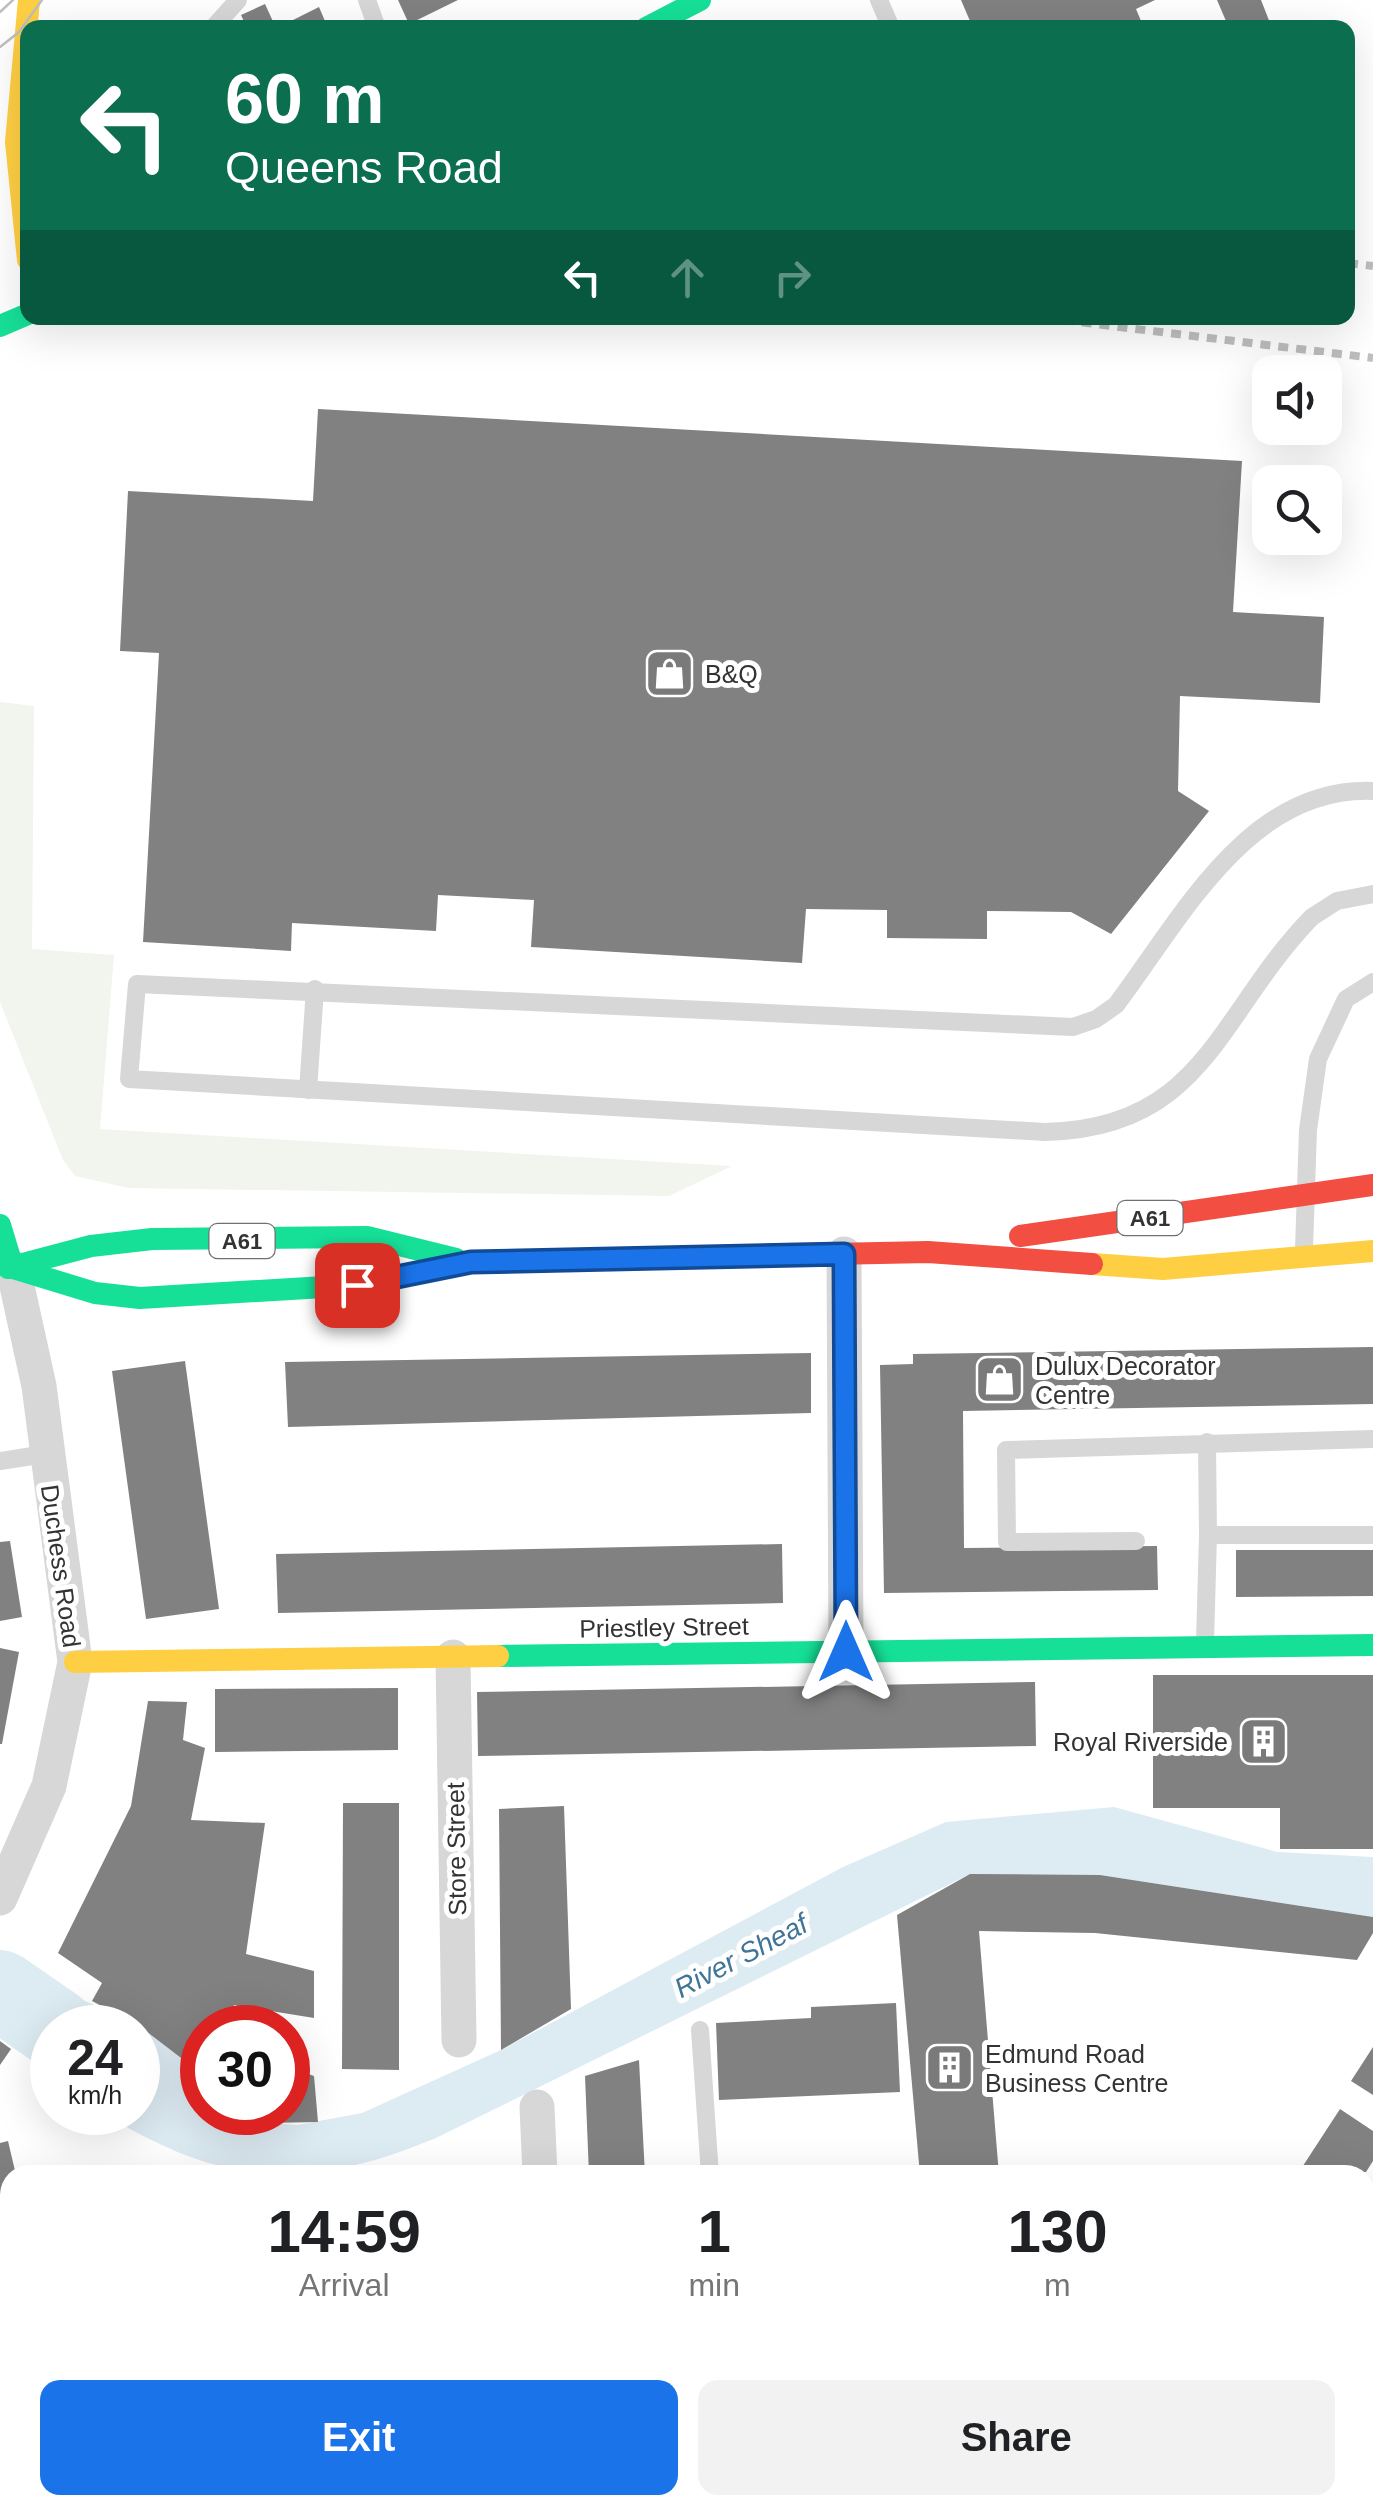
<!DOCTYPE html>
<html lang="en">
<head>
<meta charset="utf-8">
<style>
  body { margin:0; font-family:Arial,sans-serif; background:#f2f2f2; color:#202124; height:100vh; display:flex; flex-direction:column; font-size:38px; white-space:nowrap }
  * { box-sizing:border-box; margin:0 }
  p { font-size:32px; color:#757577 }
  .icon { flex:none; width:55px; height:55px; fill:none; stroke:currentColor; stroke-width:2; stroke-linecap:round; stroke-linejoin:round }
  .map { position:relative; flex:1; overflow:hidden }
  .details { position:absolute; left:0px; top:2165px; width:1375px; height:350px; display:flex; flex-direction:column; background:#fff; border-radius:30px 30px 0 0; box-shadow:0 10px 40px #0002 }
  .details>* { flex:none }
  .hud { position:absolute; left:20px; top:20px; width:1335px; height:305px; border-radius:20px; box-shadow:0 10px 40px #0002; background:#0b6e4f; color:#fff; overflow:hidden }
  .fabs { position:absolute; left:1252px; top:355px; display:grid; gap:20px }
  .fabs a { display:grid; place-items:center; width:90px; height:90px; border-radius:20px; background:#fff; box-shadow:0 10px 40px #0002; font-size:50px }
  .speed { position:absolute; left:30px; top:2005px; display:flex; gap:20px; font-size:50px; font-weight:700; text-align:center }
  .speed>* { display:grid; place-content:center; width:130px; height:130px; border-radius:50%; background:#fff; box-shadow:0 10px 40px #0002; line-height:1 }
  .speed small { font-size:25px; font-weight:400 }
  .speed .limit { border:15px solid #d22; background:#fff; color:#111 }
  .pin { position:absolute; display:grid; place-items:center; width:85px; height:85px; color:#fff; margin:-42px; border-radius:20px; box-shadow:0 5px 15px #0006 }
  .me { position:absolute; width:110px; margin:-55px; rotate:0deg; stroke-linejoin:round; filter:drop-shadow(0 0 8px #0008) }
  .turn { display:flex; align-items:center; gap:35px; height:210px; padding:0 40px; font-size:45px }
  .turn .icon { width:130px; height:130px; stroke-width:2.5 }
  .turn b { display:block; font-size:70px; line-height:85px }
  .lanes { display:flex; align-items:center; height:95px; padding:0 40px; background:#0003; justify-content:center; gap:50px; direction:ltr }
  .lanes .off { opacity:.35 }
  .eta { display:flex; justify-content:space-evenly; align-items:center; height:170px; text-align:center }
  .eta b { font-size:60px; font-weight:700; line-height:70px }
  .primary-button { display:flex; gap:20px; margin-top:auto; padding:20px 40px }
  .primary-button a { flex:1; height:115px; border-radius:20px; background:#1a73e8; color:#fff; font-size:40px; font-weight:700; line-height:115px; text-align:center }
  .primary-button a+a { background:#f2f2f2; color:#202124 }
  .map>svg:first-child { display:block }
  .green { fill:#f1f5ed }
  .water { fill:#ddebf3 }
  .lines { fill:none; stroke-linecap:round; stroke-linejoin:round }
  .river { stroke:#ddebf3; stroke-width:80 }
  .building { fill:#818181 }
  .lane { stroke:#d7d7d7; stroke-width:18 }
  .street { stroke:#d7d7d7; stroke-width:35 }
  .fast { stroke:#16e098; stroke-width:22 }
  .slow { stroke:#ffcf43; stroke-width:22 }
  .jam { stroke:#f24e42; stroke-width:22 }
  .tram { stroke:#bebebe; stroke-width:2.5 }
  .rail { stroke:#bebebe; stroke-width:8; stroke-dasharray:10 8; stroke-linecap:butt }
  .route-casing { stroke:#114b97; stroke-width:25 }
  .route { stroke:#1a73e8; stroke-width:18 }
  .labels { text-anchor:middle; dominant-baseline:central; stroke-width:10; stroke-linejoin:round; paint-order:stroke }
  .shield { fill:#fff; stroke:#707070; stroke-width:2.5 }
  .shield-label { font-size:22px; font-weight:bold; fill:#333 }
  .poi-label { font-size:25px; fill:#333; stroke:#fff; text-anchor:start }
  .street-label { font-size:25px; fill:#333; stroke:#fff }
  .water-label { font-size:28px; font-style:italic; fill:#3f7597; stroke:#fff }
</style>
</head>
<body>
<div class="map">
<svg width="1373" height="2515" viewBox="0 0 1373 2515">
  <rect width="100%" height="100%" fill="#fff"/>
  <path class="green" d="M0,702L34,706L32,949L114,955L100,1129L732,1166L669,1196L129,1188L75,1176L63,1160L0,1002Z"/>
  <path class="water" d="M1114,1807L1277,1852L1373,1857V1917L1100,1875L970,1874L436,2138C312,2189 233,2189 116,2121L114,2113L138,2112V2028H52V2066L0,2024V1997L15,1969L138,2025L202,2074V2112L252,2113L267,2123L298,2125L362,2113L501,2050L843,1867L946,1822Z"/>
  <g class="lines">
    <path class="river" d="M0,1990L55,2028"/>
  </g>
  <path class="building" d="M398,0H458L409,24Z
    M961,0H1155L1136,9L1144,28H973Z
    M1217,0H1261L1272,28H1229Z
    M265,4L276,28H247L241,15Z
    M319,7L328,28H277Z
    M318,409L1242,461L1233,612L1324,617L1320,703L1180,696L1178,791L1209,811L1111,934L1071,912L987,911V939L887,938V910L806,909L802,963L531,947L534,900L438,895L436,931L292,923L291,951L143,942L159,653L120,651L128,491L313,501Z
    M1373,1347V1404L963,1411L964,1548L1157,1546L1158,1590L884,1593L880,1365L913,1364V1354Z
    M811,1353V1413L288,1427L285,1362Z
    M185,1361L219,1609L146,1619L112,1371Z
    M10,1541L22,1617L0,1621V1542Z
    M782,1544L783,1603L278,1613L276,1554Z
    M1236,1550H1373V1596L1236,1597Z
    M0,1648L19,1652L2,1744H0Z
    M1153,1675H1373V1849H1280V1808H1153Z
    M1035,1682L1036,1746L478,1756L477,1692Z
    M398,1688V1750L215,1752V1689Z
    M148,1701L187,1702L183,1740L205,1748L191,1820L265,1823L246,1954L314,1971V2018L234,2005L226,2024L229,2028H202V2074L138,2025L92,2001L102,1983L58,1953L131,1806Z
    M343,1803H399V2070L342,2069Z
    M564,1806L571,2009L501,2050L499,1809Z
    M970,1874L1100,1875L1373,1917V1933L1357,1960L1095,1933L979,1931L999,2175H920L897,1915Z
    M896,2003L900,2092L719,2100L716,2023L811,2018V2007Z
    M0,2041L11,2049L0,2065Z
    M1373,2047V2095L1351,2081Z
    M639,2060L645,2175H589L585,2076Z
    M288,2067L314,2076L318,2122L266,2123L252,2112H288Z
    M1340,2109L1373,2131V2161L1366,2172L1297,2175Z
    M8,2141L16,2175H10V2294L0,2295V2143Z
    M1373,2410V2470H1365V2423Z
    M69,2505H518L519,2515H37L36,2508Z
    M616,2505H687L688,2515H617Z
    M749,2505H805V2508L750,2512Z"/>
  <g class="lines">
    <path class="lane" d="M367,0L377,28
      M879,0L891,28
      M213,28L238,0
      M1373,791C1248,786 1182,918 1116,1005L1096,1019L1073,1027L137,984L129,1079L1045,1132C1205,1129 1218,1013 1312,917L1337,901L1373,894
      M308,1090L315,989
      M1304,1249L1308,1130L1318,1059L1346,999L1373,982
      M1207,1442L1208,1535
      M0,1461L45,1454
      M1136,1541L1007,1542L1006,1450L1373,1439
      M1205,1642L1208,1535H1373
      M700,2030L710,2175
      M0,2462H10
      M735,2505V2515
      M1161,2505L1162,2515"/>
    <path class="street" d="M844,1254L846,1652
      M453,1657L459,2040
      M0,1898L49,1786L75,1662L39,1386L13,1268
      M537,2107L540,2175
      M0,2348H10
      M559,2505L560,2515"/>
    <path class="fast" d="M646,28L700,0
      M0,326L28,314
      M0,1225L13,1268
      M8,1268L91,1246L152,1239L367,1237L456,1259
      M13,1268L95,1293L140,1298L357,1285L471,1262L782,1255
      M498,1656L1373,1645"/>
    <path class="slow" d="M28,260L16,142L29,0
      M1092,1264L1163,1269L1373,1251
      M75,1662L498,1656
      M1365,2308L1373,2297
      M1236,2515L1242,2505"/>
    <path class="jam" d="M1020,1236L1373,1185
      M782,1255L928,1252L1092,1264"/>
    <path class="tram" d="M0,12L13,0
      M0,47L19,32L42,0"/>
    <path class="rail" d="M1348,263L1373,266
      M1046,318L1373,358"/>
  </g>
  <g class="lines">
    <defs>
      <path id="route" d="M357,1285L471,1262L844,1254L846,1652"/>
    </defs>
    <use href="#route" class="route-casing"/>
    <use href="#route" class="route"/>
  </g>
  <defs>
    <symbol id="shop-square" viewBox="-11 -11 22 22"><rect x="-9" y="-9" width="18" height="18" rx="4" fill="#7a7a7a" stroke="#fff"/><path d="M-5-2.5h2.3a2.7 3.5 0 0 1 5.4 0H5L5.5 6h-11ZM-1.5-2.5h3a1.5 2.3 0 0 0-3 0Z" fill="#fff"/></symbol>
    <symbol id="building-square" viewBox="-11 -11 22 22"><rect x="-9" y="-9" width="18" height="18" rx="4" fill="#7a7a7a" stroke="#fff"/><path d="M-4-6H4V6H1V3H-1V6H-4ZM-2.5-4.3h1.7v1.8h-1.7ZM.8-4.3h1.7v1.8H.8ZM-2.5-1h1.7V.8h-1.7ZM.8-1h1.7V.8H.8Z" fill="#fff"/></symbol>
  </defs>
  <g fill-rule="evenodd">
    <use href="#shop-square" x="642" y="646" width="55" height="55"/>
    <use href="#shop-square" x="972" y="1352" width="55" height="55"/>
    <use href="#building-square" x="1236" y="1714" width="55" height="55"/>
    <use href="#building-square" x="922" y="2040" width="55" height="55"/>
  </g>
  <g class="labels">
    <g class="shield">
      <rect x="1117.5" y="1201" width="65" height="34" rx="8"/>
      <rect x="209.5" y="1224" width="65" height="34" rx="8"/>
    </g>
    <g class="shield-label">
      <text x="1150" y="1218">A61</text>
      <text x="242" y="1241">A61</text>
    </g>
    <g class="poi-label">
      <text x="705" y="674">B&amp;Q</text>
      <text x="1035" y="1366">Dulux Decorator<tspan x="1035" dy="29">Centre</tspan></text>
      <text x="1228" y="1742" text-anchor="end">Royal Riverside</text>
      <text x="985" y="2054">Edmund Road<tspan x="985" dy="29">Business Centre</tspan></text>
    </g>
    <g class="street-label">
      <text transform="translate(61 1566) rotate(82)">Duchess Road</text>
      <text transform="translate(664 1627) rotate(-1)">Priestley Street</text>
      <text transform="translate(456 1849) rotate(-91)">Store Street</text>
    </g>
    <g class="water-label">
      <text transform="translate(741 1956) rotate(-28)">River Sheaf</text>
    </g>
  </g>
</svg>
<div class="fabs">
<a><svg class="icon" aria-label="sound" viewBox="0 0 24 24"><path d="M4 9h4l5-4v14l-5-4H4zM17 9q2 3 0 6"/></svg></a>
<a><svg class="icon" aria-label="search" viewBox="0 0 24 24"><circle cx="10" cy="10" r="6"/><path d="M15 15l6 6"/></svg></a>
</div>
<div class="speed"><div>24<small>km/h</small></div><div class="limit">30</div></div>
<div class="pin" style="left:357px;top:1285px;background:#d93025"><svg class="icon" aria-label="arrive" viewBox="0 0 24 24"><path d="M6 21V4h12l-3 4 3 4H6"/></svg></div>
<svg class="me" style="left:846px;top:1652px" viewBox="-20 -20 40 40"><path d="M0-17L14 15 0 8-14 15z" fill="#1a73e8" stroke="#fff" stroke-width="4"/></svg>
<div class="hud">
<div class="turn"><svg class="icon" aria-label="left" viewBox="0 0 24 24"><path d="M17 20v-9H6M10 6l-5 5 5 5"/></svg><div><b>60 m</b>Queens Road</div></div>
<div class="lanes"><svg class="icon" aria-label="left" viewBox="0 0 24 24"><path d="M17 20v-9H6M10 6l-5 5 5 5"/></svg><svg class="icon off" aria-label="ahead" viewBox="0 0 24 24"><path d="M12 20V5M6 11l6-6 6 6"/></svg><svg class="icon off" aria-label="right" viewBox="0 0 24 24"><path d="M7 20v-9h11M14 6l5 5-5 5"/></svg></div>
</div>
<section class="details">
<div class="eta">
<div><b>14:59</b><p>Arrival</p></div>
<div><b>1</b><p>min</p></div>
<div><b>130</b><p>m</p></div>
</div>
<div class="primary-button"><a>Exit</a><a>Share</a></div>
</section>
</div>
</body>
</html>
